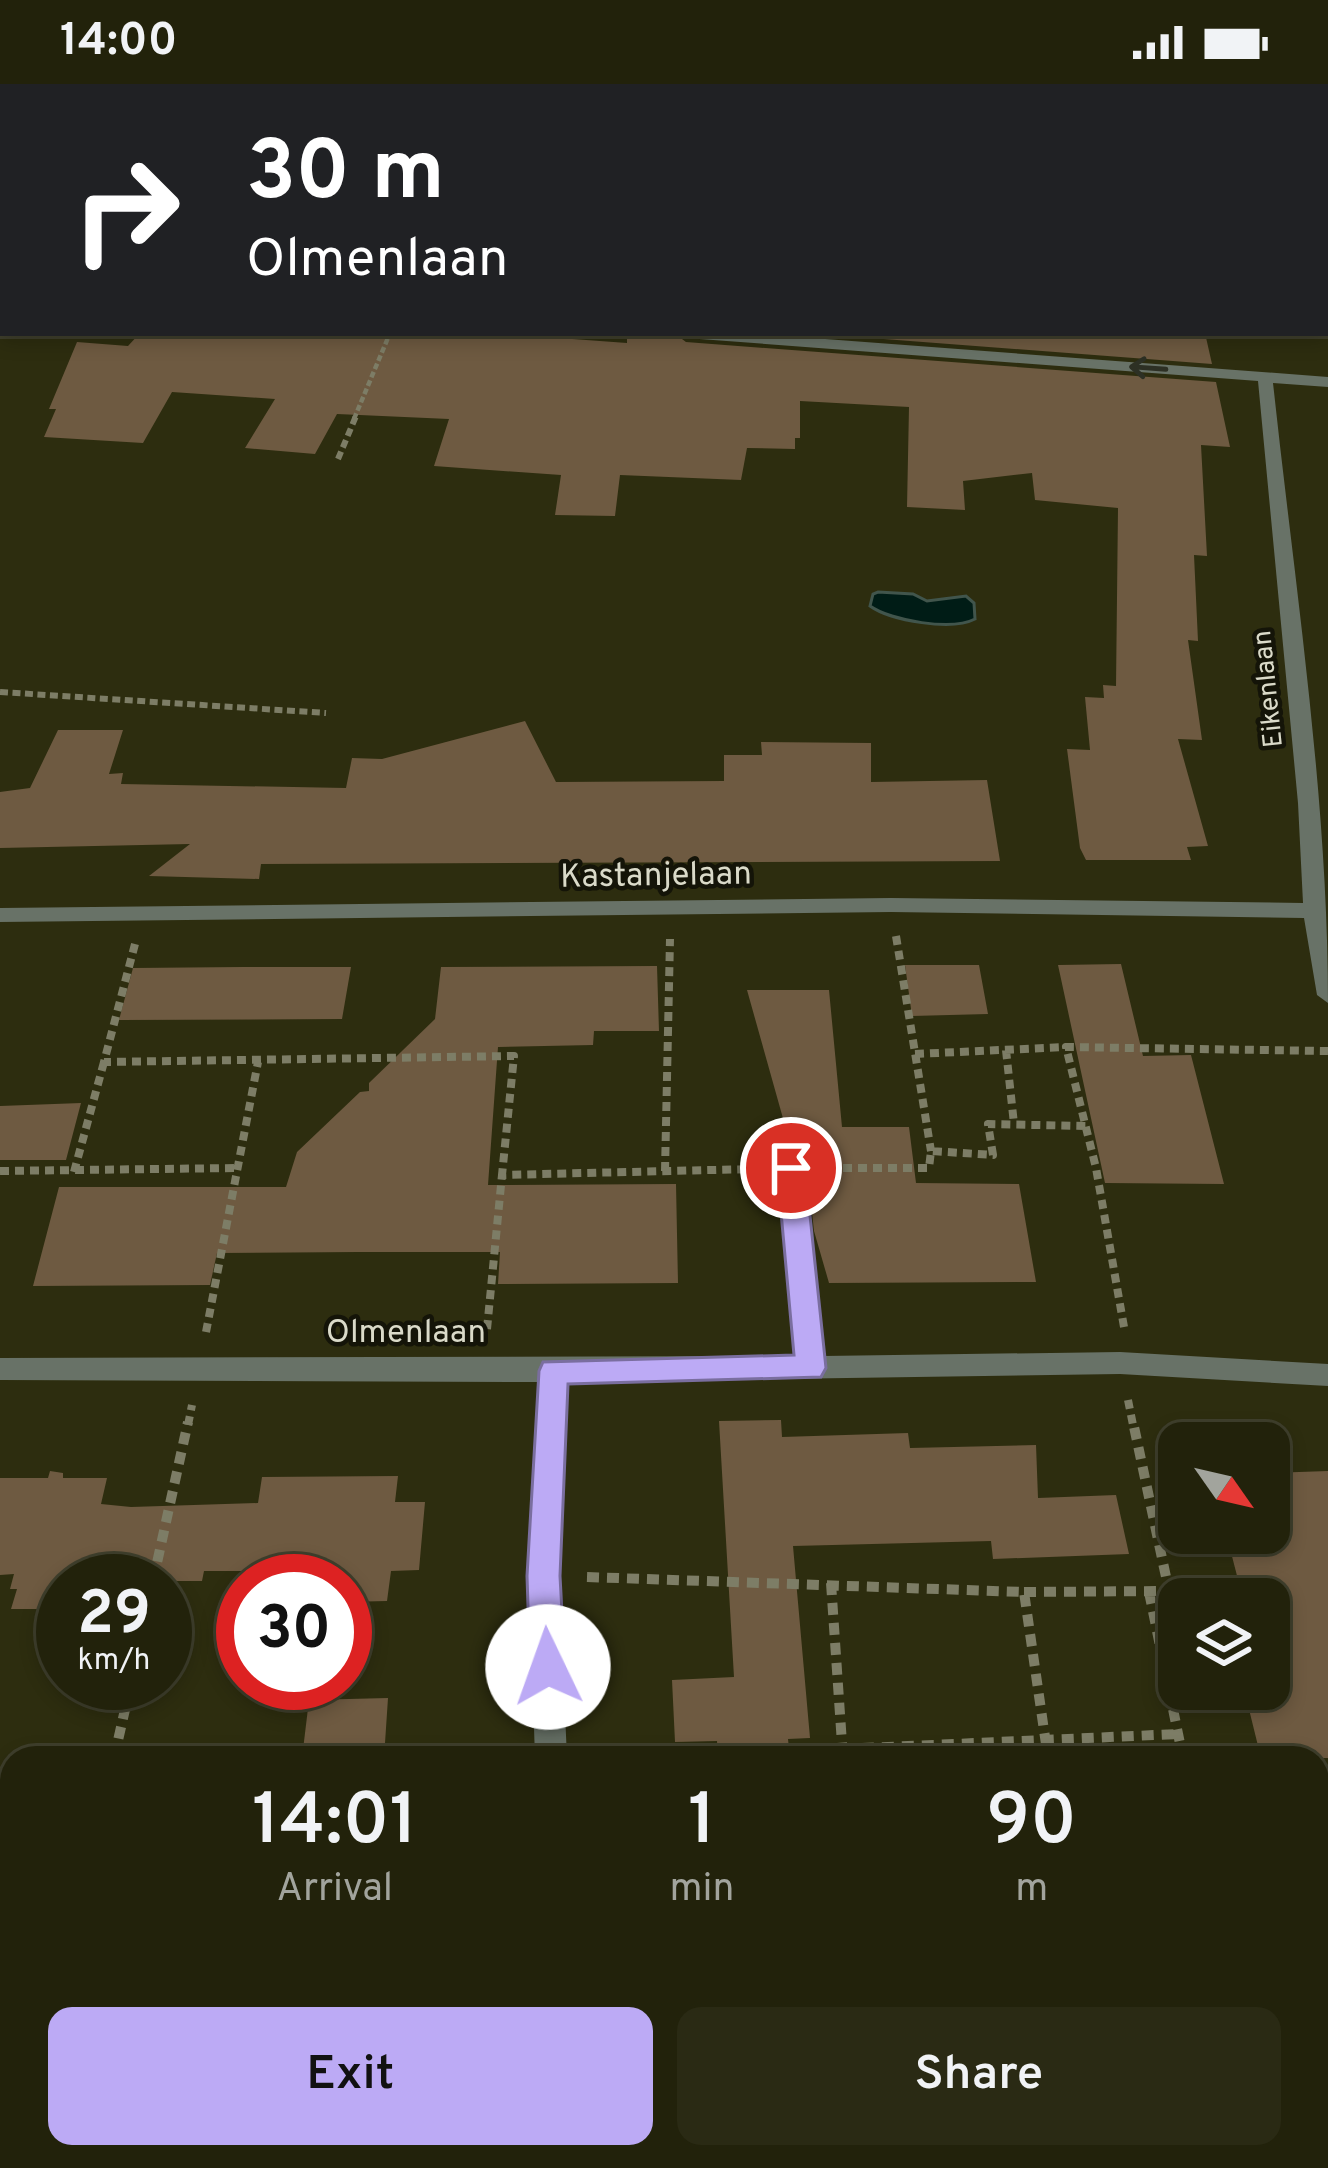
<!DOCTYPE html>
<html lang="en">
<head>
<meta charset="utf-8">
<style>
  body { margin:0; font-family:Overpass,sans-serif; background:#2a2a14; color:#f1f3f6; height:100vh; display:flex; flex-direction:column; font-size:45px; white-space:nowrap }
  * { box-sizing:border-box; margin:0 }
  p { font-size:39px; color:#a2a49d }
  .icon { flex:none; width:66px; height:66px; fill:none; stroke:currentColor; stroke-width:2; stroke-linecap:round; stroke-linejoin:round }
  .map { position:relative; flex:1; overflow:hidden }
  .side { position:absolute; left:0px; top:1662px; width:1329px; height:423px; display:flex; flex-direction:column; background:#22220b; border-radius:36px 36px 0 0; box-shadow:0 6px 18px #0003,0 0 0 3px #3f3f2c }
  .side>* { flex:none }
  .guide { position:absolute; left:0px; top:0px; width:1329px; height:252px; box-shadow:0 6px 18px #0003,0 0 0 3px #3f3f2c; background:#202124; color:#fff; overflow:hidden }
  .needle { width:78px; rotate:124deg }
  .tools { position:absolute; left:1158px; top:1338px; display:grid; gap:24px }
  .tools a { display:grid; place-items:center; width:132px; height:132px; border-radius:24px; background:#22220b; box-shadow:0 6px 18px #0003,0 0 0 3px #3f3f2c; font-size:60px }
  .speed { position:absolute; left:36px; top:1470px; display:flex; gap:24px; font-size:60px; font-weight:700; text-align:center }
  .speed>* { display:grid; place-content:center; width:156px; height:156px; border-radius:50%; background:#22220b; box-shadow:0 6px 18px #0003,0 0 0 3px #3f3f2c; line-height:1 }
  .speed small { font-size:30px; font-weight:400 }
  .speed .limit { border:18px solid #d22; background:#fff; color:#111 }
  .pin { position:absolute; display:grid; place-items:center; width:102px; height:102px; color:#fff; margin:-51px; border:6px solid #fff; border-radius:50%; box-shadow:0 3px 12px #0007 }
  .me { position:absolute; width:132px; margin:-66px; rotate:357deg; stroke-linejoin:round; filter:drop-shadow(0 0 9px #0008) }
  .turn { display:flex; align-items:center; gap:42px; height:252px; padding:0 48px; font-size:54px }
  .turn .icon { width:156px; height:156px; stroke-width:2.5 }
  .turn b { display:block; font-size:84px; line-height:102px }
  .eta { display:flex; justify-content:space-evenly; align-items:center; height:204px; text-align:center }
  .eta b { font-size:72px; font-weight:600; line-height:84px }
  .button { display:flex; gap:24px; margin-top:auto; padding:24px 48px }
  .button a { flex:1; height:138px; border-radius:24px; background:#bcaaf5; color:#111; font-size:48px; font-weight:600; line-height:138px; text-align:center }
  .button a+a { background:#2a2a14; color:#f1f3f6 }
  .status { display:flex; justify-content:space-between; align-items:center; height:84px; padding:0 60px; background:#22220b; direction:ltr }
  .status svg { height:33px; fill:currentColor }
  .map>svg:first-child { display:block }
  .green { fill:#634339 }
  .water { fill:#001c16; stroke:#41554c; stroke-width:3 }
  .building { fill:#6e5a41 }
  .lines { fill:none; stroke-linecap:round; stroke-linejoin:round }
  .path-far3 { stroke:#7d7d66; stroke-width:4.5; stroke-dasharray:6 3; stroke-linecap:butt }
  .path-far2 { stroke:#7d7d66; stroke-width:6; stroke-dasharray:8 4.5; stroke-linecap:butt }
  .path-far1 { stroke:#7d7d66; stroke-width:8; stroke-dasharray:9 6; stroke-linecap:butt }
  .path { stroke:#7d7d66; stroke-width:10; stroke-dasharray:12 8; stroke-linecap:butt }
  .lane { stroke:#687267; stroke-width:24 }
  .street { fill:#687267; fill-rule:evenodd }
  .oneway { stroke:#2d3024 }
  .route { fill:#bcaaf5; stroke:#7a6e9f; stroke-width:3 }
  .labels { text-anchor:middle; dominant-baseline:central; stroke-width:9; stroke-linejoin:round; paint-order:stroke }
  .far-street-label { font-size:27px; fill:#dadac9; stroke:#141408 }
  .street-label { font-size:33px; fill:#dadac9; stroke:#141408 }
</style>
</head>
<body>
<div class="status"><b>14:00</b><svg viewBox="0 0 49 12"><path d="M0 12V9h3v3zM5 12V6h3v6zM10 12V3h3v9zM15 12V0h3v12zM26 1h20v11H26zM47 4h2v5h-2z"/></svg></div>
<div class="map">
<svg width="1328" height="2084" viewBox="0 0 1328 2084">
  <rect width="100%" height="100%" fill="#2d2d0f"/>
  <path class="green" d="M591,0H1328V146L1326,3Z
    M0,1725H12V2073H75L73,2084H0Z"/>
  <path class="water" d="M878,508L913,510L927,517L966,512L974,519L975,535C952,547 891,537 870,522L873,510Z"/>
  <path class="building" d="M140,249H491L627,259V249H674L686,258L1216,298L1230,363L1201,361L1207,472L1194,471L1198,557L1188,556L1202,656L1178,655L1208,762L1187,763L1191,776H1086L1080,764L1067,665L1090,666L1085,613L1104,614L1103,601L1116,602L1118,424L1035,416L1032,389L963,397L965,426L907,423L909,323L800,317V354H795V365L747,364L741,396L620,391L615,432L555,431L561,391L434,382L449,335L337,330L315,370L245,364L275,315L172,308L143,359L44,353L56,325H49L77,258L128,262Z
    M805,249H1205L1212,280Z
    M525,637L556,698L724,697V671H762L761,658L871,659V698L987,696L1000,777L261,780L259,795L149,792L190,760L0,764V708L30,704L58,646H123L109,690L123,689L121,700L346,704L352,674L382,675Z
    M1121,880L1143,972L1191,971L1224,1100L1105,1099L1058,881Z
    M905,881H979L988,930L912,932Z
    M657,882L659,947H594L593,961L498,963L488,1101L676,1100L678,1199L498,1200L500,1168H358L217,1169L210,1201L33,1202L59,1103H286L297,1068L360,1008L369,1007V999L435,935L441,883Z
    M242,883H351L342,935L119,936L133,884Z
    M747,906H829L842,1043H909L916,1099L1019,1100L1036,1198L829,1199L814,1147L807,1082L793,1070Z
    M81,1019L66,1076H0V1022Z
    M781,1336L782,1353L908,1349L910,1364L1036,1361L1038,1414L1116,1411L1129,1470L993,1475L991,1457L793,1462L810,1654L788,1655L790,1674H718L717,1657L675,1658L672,1596L734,1593L719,1337Z
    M50,1387L63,1389V1394H107L101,1420L131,1423L258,1419L262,1393L398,1392L395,1418H425L419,1486L391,1487L387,1517L345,1518V1497H316L318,1487H204L202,1497H63V1525H11L17,1505H10L14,1490L0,1491V1394H48Z
    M1328,1387V1674H1261L1244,1605H1269V1515H1243L1226,1449H1269V1389Z
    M388,1614L384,1674H302L309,1616Z"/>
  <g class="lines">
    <path class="path-far3" d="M1326,121L1328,126
      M354,335L390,249"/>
    <path class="path-far2" d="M338,375L356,332
      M0,608L326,629"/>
    <path class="path-far1" d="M896,852L931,1067
      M135,860L104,978L514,972L502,1091
      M1006,966L1014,1040
      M915,970L1066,963
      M828,1084H929L931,1067L993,1071L988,1040L1086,1042
      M0,1087L238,1084
      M665,1087L670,855
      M74,1088L104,978
      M1124,1243L1096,1084L1066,963L1328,967
      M487,1245L502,1091L753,1085
      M206,1248L258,978
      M1128,1316L1133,1341
      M188,1341L192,1321"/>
    <path class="path" d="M587,1493L1024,1508L1048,1674
      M153,1497L188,1338
      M831,1499L843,1674
      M1024,1508L1169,1507L1133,1338
      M1149,1508L1183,1674
      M842,1665L1178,1650
      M114,1674L131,1599
      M0,1801L12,1792
      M0,1960L9,1969L12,1993
      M1317,1993H1328
      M22,2073V2084
      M867,2073L868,2084"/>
    <path class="lane" d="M556,3L557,0"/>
    <path class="street" d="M0,198H3V206H0Z
      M678,249H745L1328,293V303L1273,299C1295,504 1328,712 1328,919L1317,911L1304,834L891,828L0,838V824L891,814L1303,819L1298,719L1258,297L686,254Z
      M791,1074L800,1077L803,1084L823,1272L1120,1268L1328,1280V1302L1120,1290L567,1298L559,1492L567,1674H535L529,1492L540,1298L0,1296V1274L797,1272L779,1084L782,1077Z
      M528,2073H564V2084H528Z"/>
  </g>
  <defs><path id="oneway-shaft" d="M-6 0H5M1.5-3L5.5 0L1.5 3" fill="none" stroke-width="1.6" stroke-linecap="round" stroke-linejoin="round" transform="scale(3)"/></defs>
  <use class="oneway" href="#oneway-shaft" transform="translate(1148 284) rotate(-176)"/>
  <path class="route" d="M791,1073L805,1084L826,1284L821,1293L568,1300L560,1492L565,1583L560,1595L548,1600L535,1595L530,1583L527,1492L539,1287L543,1278L794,1271L777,1084Z"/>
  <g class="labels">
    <g class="far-street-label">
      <text transform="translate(1269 605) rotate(-96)">Eikenlaan</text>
    </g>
    <g class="street-label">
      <text transform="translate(656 793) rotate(-1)">Kastanjelaan</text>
      <text x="406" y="1250">Olmenlaan</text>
    </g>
  </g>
</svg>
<div class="tools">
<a><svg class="needle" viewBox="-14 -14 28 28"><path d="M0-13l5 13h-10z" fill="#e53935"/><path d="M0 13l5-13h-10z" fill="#a2a49d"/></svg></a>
<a><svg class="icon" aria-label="layers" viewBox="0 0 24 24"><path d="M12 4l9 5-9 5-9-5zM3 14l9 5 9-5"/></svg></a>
</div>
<div class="speed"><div>29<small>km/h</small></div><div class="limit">30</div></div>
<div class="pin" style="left:791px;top:1084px;background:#d93025"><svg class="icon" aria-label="arrive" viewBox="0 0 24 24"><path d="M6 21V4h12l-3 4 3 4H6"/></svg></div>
<svg class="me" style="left:548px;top:1583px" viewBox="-20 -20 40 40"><circle r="19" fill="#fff"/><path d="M0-13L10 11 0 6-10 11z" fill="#bcaaf5"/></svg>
<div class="guide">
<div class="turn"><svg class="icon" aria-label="right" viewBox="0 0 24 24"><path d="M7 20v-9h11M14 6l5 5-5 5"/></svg><div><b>30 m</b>Olmenlaan</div></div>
</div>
<section class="side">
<div class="eta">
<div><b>14:01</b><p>Arrival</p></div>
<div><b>1</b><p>min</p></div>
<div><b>90</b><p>m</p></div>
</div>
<div class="button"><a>Exit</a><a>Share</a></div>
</section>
</div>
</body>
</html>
